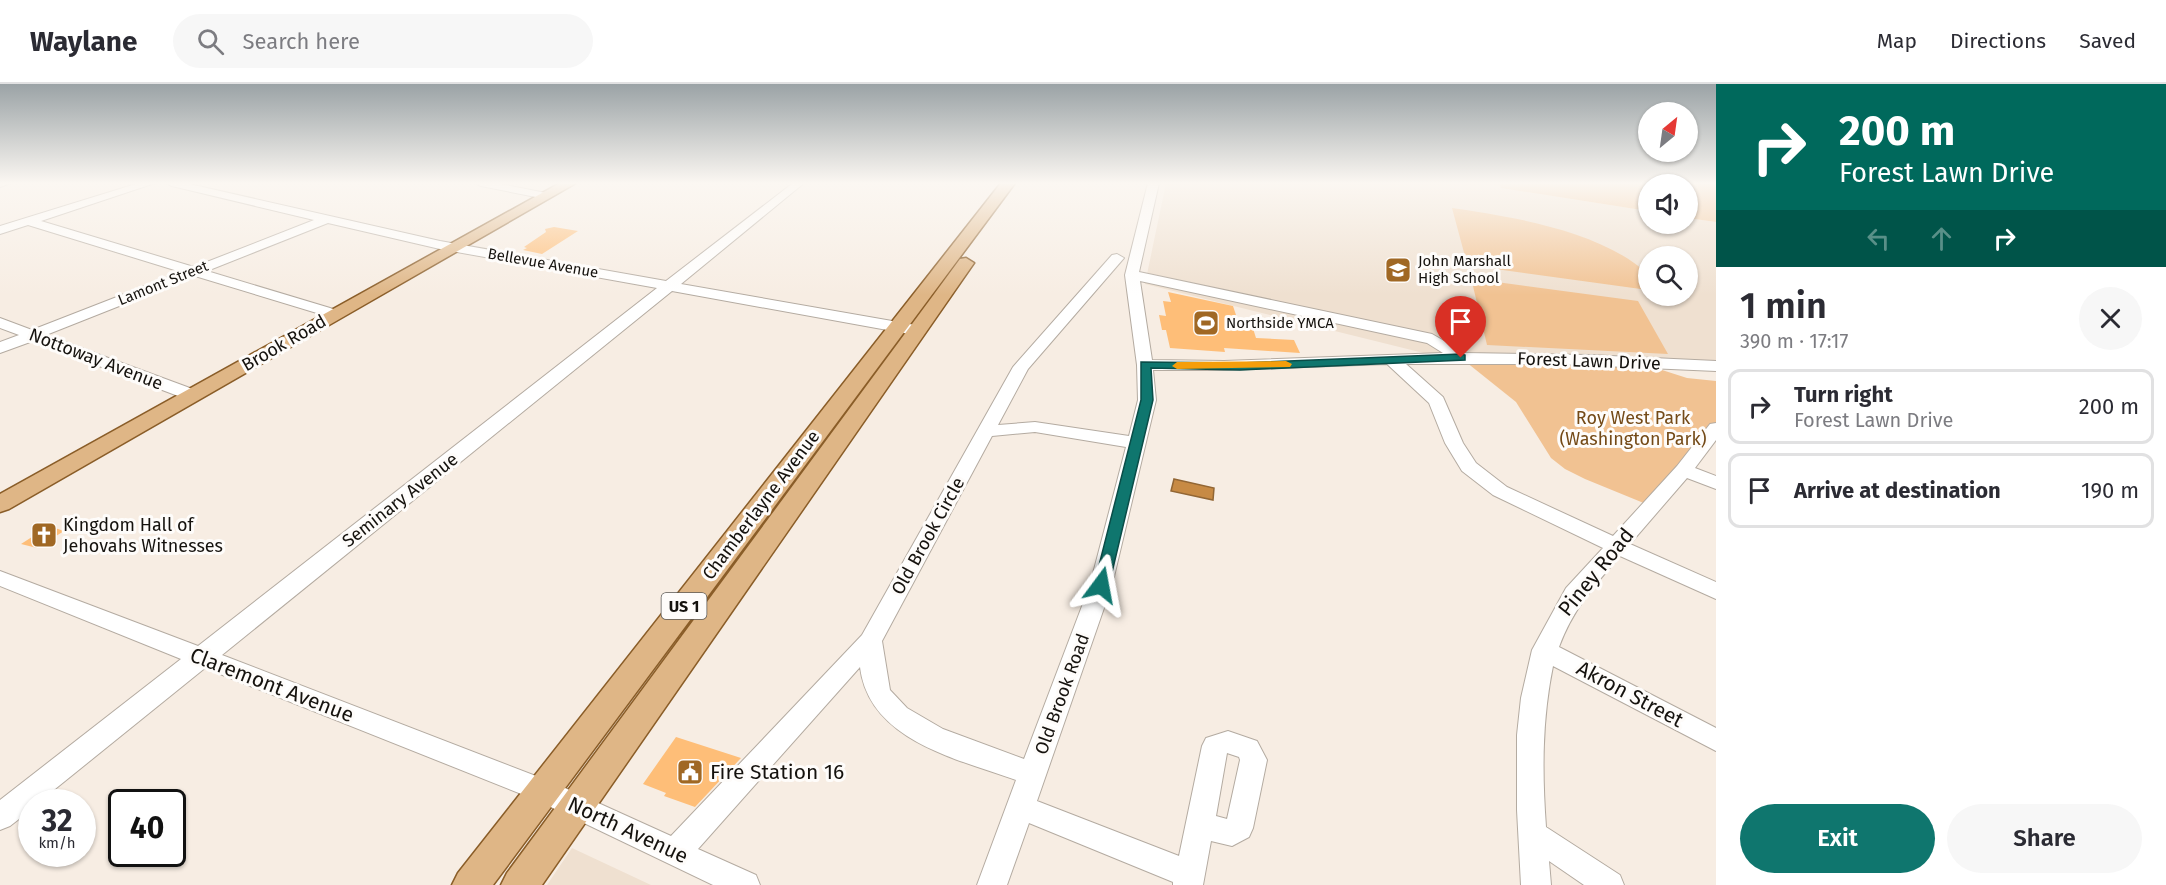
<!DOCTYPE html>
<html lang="en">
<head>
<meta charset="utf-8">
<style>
  body { margin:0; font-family:"Fira Sans",sans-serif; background:#f7f7f7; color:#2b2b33; height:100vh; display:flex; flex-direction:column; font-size:22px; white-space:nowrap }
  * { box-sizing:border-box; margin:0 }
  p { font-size:20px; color:#7c7c81 }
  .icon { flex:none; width:33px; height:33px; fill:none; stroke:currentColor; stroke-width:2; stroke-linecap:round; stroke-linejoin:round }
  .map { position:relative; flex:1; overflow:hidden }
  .drawer { display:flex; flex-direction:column; background:#fff; width:450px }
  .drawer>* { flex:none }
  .guide { background:#00695c; color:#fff; overflow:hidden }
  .needle { width:39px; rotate:29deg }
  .buttons { position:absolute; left:1638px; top:18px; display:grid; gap:12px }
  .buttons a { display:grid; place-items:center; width:60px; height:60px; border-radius:50%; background:#fff; box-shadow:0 2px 4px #0004; font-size:30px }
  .speed { position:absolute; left:18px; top:705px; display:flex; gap:12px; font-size:30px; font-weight:700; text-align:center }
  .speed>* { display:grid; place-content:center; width:78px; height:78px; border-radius:50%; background:#fff; box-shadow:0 2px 4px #0004; line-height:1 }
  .speed small { font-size:15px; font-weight:400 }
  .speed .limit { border:3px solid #111; border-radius:9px; background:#fff; color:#111 }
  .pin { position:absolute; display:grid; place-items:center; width:51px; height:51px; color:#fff; margin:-62px -26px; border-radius:50% 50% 50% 0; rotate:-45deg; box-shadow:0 0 6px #0007 }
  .pin .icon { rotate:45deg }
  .me { position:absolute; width:66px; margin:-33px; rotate:13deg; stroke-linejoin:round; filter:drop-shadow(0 0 4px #0008) }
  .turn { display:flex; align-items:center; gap:21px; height:126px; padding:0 24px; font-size:27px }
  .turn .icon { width:78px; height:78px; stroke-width:2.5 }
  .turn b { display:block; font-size:42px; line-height:51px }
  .lanes { display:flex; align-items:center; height:57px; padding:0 24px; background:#0003; justify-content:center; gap:30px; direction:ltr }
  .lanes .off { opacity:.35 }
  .round { display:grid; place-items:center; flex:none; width:63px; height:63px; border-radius:32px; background:#f7f7f7 }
  .summary { display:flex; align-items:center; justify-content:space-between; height:102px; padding:0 24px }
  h1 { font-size:36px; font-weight:600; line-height:45px }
  .button { display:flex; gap:12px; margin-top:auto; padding:12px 24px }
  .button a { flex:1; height:69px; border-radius:36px; background:#0f766e; color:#fff; font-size:24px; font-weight:600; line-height:69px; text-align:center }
  .button a+a { background:#f7f7f7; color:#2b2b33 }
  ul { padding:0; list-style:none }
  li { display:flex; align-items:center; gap:18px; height:75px; margin:0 12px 9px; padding:0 12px; border:3px solid #e1e1e2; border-radius:12px }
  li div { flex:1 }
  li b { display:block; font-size:22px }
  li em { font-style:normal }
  header { display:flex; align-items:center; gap:36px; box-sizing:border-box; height:84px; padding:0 30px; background:#fff; border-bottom:2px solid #e1e1e2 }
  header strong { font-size:28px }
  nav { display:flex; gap:33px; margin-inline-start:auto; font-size:21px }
  .search { width:420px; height:54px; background:#f7f7f7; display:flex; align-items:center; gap:15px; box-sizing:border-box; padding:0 21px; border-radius:33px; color:#7c7c81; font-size:22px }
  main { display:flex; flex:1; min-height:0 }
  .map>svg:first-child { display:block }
  .built { fill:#efe0d0; fill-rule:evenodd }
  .green { fill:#f1c292 }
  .water { fill:#c78a44; stroke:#926634; stroke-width:1.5 }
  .building { fill:#febe78 }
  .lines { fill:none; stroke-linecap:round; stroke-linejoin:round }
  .minor-casing { stroke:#b4aba1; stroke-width:2 }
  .major-casing { stroke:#8a5d28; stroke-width:3 }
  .minor { fill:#fff; fill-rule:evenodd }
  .major { fill:#dfb686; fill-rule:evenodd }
  .route { fill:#0f766e; stroke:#0a4d48; stroke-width:1.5 }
  .slow { fill:#f59e0b }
  .labels { text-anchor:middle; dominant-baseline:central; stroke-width:6; stroke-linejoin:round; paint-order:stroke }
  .far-poi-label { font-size:15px; fill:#15120e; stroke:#fefcfa; text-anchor:start }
  .far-street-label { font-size:15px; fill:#15120e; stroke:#fefcfa }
  .shield { fill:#fefcfa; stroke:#5b5855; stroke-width:1.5 }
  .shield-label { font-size:16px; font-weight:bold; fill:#15120e }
  .street-label { font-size:18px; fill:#15120e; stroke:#fefcfa }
  .park-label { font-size:18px; fill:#744a17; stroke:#fefcfa }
  .poi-label { font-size:18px; fill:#15120e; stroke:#fefcfa; text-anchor:start }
  .near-street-label { font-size:21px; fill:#15120e; stroke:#fefcfa }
  .near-poi-label { font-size:21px; fill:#15120e; stroke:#fefcfa; text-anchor:start }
</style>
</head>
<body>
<header>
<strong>Waylane</strong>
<div class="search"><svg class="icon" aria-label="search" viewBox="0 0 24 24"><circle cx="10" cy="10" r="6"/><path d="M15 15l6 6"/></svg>Search here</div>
<nav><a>Map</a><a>Directions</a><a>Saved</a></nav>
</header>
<main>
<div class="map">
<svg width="1716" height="801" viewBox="0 0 1716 801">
  <rect width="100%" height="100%" fill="#f7ede3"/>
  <path class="built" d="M1166,99H1500L1501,104L1648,127V140H1688V134L1716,138V281L1456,277L1145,200ZM1648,172H1688V212H1648Z
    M572,764L651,801H547Z"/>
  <path class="green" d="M1482,99H1716V138L1688,134V100H1648V127L1501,104L1500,101Z
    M1452,124C1514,133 1601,147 1648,190V206L1481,183L1466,176Z
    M1482,196L1638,217L1668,270L1487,261L1472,198Z
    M1461,274L1637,278L1687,294L1716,297V344L1651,422L1585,395L1565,385L1551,374L1516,318Z"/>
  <path class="water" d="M1174,395L1214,404L1213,416L1171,407Z"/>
  <path class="building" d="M554,143L578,147L542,170L523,166L527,164L524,163L546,148L545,145Z
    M1168,208L1233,222L1237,234L1250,235L1256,254L1294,256L1300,269L1224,264L1225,268L1170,264L1166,246H1162L1159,231L1166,232L1163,217L1171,218Z
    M49,442L64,447L37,464L21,460Z
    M676,653L741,674L695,723L664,712L666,709L643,700Z"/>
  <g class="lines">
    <defs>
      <path id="minor" d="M0,99H11L0,103Z
        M139,99H155L41,137L194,183L314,136L172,102L166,99H185L440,157L666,197L793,99H804L681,200L915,241L920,243L923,246L920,249L915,251L672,207L222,571L554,699L671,752L862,551L1013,283L1112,171L1117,170L1124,174L1028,285L998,341L1035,338L1129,352L1138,316L1137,281L1125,191L1148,99H1159L1139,188L1432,250L1465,269L1589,271L1716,277V287L1558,280H1406L1443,313L1463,359L1476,379L1507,403L1613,452L1677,382L1710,340L1716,339V356L1695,384L1716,392V405L1687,394L1630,460L1716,498V515L1620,472C1594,502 1573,525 1559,563L1716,644V667L1553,582C1542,636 1542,688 1546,743L1620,791L1624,801H1584L1549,777L1551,801H1521L1517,726V651L1521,614L1532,566L1566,504L1603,464L1493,411L1462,387L1445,359L1429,319L1387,280L1224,286H1153L1156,316L1112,501L1037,717L1179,772L1202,662L1206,654L1228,647L1257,657L1267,676L1253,744L1249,753L1232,762L1211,757L1203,801H1173V798L1029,739L1007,801H977L1016,696C958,675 869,657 860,583L698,765L756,791L760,801H713L534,715L205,584L39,718H32V725L10,742L0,746V716L181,575L0,502V487L198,562L657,204L440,165L328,139L207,187L340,227L342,230L340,233H330L195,192L46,251L198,307L201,311L198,315H186L33,257L0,269V258L19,251L0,244V234L32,246L181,188L28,141L0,150V142ZM1140,197L1427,259L1443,269L1224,277L1152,276ZM1035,348L1126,363L1090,501L1024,675L943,645L907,624L890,606L882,557L992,352ZM1227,669L1239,673L1240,676L1227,735L1216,732Z
        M475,99H496L546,109L552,112L546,115L481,102Z"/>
      <path id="major" d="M560,99H576L9,425L0,428V410Z
        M1001,99H1015L493,801H452L458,789Z
        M966,174L974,179L542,801H501L507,789L960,175Z"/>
    </defs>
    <use href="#minor" class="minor-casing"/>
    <use href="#major" class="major-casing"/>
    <use href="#minor" class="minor"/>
    <use href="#major" class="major"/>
  </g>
  <linearGradient id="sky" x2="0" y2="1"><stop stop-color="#9ba3a6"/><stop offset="0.47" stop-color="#fbf7f2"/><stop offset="1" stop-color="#fbf7f2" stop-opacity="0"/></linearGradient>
  <rect width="1716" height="211" fill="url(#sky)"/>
  <path class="route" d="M1461,270L1465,271V276L1240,286L1151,284L1153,316L1109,501L1107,504H1096L1094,501L1141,316V278L1240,279Z"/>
  <path class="slow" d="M1286,277L1292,280L1290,283L1177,285L1172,282L1177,278Z"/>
  <defs>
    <symbol id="school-square" viewBox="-11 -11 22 22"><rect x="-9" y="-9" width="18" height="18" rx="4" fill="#a06824" stroke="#fefcfa"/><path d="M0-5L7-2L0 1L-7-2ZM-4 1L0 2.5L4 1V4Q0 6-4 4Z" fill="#fff"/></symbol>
    <symbol id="stadium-square" viewBox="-11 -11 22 22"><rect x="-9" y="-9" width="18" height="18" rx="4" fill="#a06824" stroke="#fefcfa"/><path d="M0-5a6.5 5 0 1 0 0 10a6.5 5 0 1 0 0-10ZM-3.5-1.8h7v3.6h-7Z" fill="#fff"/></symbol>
    <symbol id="church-square" viewBox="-11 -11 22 22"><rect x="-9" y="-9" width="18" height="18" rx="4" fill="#a06824" stroke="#fefcfa"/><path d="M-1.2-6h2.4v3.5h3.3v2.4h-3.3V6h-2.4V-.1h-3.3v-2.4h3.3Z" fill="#fff"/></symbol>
    <symbol id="civic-square" viewBox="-11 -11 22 22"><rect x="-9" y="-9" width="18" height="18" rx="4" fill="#a06824" stroke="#fefcfa"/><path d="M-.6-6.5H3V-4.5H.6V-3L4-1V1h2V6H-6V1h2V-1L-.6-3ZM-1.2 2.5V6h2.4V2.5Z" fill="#fff"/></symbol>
  </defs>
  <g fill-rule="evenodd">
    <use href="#school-square" x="1383" y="171" width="30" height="30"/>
    <use href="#stadium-square" x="1191" y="224" width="30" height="30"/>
    <use href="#church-square" x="29" y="436" width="30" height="30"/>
    <use href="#civic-square" x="675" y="673" width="30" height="30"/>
  </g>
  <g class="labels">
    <g class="far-poi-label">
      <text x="1418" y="177">John Marshall<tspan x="1418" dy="17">High School</tspan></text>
      <text x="1226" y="239">Northside YMCA</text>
    </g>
    <g class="far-street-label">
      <text transform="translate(543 179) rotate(10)">Bellevue Avenue</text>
      <text transform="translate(163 199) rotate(-22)">Lamont Street</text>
    </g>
    <rect class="shield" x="661.5" y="509" width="45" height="26" rx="4.5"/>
    <g class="shield-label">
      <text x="684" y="522">US 1</text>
    </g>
    <g class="street-label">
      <text transform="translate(284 259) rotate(-30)">Brook Road</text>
      <text transform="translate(96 275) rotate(21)">Nottoway Avenue</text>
      <text transform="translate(1589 277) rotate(2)">Forest Lawn Drive</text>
      <text transform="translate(400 416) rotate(-38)">Seminary Avenue</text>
      <text transform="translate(761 421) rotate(-53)">Chamberlayne Avenue</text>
      <text transform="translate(928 452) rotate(-61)">Old Brook Circle</text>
      <text transform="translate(1062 610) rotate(-70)">Old Brook Road</text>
    </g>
    <g class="park-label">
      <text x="1633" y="334">Roy West Park<tspan x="1633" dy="21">(Washington Park)</tspan></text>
    </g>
    <g class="poi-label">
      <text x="63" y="441">Kingdom Hall of<tspan x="63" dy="21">Jehovahs Witnesses</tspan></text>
    </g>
    <g class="near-street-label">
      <text transform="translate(1596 488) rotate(-51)">Piney Road</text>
      <text transform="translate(272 601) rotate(21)">Claremont Avenue</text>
      <text transform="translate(1630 610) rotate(28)">Akron Street</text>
      <text transform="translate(628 746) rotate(25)">North Avenue</text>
    </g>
    <g class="near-poi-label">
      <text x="710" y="688">Fire Station 16</text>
    </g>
  </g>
</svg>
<div class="buttons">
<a><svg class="needle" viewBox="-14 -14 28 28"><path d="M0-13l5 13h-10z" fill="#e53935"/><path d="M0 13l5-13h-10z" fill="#7c7c81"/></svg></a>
<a><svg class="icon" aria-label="sound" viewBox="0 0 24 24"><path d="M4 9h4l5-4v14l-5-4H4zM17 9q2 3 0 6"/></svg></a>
<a><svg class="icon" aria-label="search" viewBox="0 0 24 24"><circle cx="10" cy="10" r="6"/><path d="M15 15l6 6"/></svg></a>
</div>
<div class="speed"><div>32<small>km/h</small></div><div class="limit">40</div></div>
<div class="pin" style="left:1461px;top:274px;background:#d93025"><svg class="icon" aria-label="arrive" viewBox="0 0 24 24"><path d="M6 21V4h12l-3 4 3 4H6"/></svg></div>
<svg class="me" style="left:1101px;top:501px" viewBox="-20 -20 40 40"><path d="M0-17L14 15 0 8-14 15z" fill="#0f766e" stroke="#fff" stroke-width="4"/></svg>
</div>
<section class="drawer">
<div class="guide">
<div class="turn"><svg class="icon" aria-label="right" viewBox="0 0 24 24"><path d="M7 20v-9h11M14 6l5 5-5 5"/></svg><div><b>200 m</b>Forest Lawn Drive</div></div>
<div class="lanes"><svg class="icon off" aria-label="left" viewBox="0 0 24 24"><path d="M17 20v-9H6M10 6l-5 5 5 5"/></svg><svg class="icon off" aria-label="ahead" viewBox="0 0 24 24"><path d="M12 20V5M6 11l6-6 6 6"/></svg><svg class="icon" aria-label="right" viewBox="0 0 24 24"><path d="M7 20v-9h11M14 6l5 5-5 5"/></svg></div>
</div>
<div class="summary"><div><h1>1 min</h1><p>390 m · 17:17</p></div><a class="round"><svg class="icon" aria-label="close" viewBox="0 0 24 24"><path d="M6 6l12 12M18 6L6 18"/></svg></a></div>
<ul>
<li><svg class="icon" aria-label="right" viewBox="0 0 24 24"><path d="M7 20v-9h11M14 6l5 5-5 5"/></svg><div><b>Turn right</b><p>Forest Lawn Drive</p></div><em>200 m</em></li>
<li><svg class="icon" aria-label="arrive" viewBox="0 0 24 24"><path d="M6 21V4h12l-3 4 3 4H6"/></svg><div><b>Arrive at destination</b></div><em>190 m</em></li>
</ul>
<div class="button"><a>Exit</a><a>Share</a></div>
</section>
</main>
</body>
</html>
